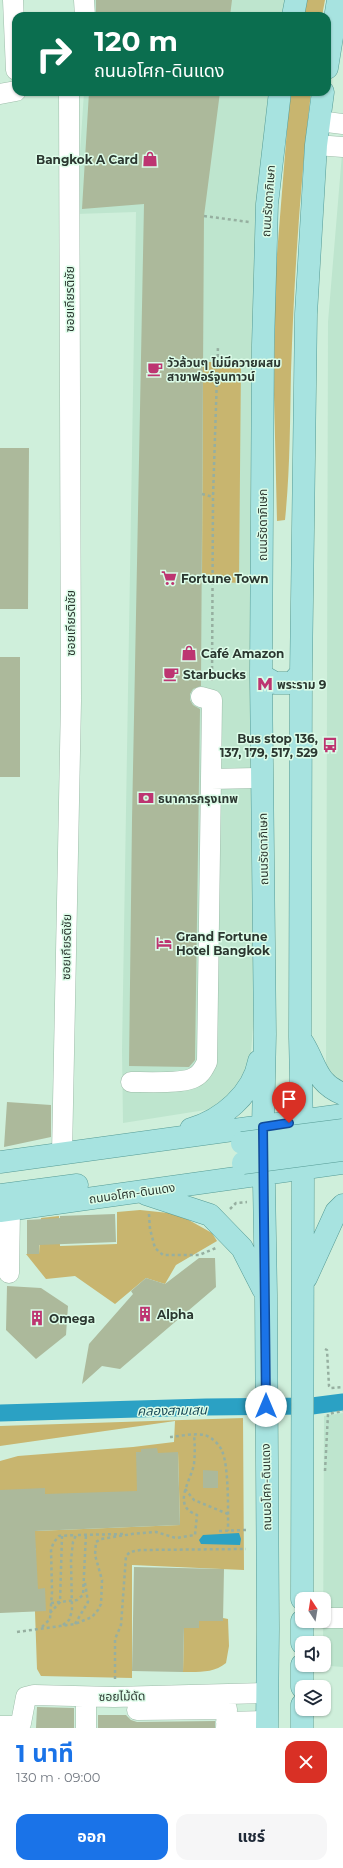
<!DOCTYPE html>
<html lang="th">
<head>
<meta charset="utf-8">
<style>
  body { margin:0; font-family:Montserrat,"Noto Sans Thai",sans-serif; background:#f6f6f7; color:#1f2937; height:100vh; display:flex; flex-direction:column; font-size:15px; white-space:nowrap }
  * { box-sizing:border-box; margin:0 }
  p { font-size:13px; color:#747a83 }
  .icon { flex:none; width:22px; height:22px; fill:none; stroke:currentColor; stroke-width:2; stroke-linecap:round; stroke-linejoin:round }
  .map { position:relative; height:1728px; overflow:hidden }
  .panel { display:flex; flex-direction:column; background:#fff; flex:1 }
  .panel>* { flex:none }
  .hud { position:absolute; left:12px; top:12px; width:319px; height:84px; border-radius:12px; box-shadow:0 1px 3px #0004; background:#0b6e4f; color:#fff; overflow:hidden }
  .needle { width:26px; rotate:348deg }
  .tools { position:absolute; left:295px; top:1592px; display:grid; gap:8px }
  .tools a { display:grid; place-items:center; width:36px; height:36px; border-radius:8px; background:#fff; box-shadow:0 1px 3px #0004; font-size:20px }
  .pin { position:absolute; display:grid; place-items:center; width:34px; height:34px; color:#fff; margin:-41px -17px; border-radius:50% 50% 50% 0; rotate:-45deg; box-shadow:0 0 4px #0007 }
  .pin .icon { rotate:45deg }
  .me { position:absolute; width:44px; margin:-22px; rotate:0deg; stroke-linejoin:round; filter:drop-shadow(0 0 3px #0008) }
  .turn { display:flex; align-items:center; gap:14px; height:84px; padding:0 16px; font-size:18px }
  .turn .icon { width:52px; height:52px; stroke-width:2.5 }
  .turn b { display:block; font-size:28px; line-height:34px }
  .round { display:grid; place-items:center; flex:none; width:42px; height:42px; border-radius:12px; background:#f6f6f7 }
  .summary { display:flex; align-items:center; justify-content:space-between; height:68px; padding:0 16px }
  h1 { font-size:24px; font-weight:700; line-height:30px; color:#1a73e8 }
  .cta { display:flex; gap:8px; margin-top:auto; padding:8px 16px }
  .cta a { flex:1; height:46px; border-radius:12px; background:#1a73e8; color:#fff; font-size:16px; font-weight:700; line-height:46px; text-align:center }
  .cta a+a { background:#f6f6f7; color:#1f2937 }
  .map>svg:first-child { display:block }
  .built { fill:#bee5ce }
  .green { fill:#c8b56f }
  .water { fill:#2ba1c4 }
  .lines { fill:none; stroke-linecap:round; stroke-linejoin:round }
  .canal { stroke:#2ba1c4; stroke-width:17 }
  .building { fill:#acb99b }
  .minor-casing { stroke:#9ebdaa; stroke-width:21 }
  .major-casing { stroke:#569b95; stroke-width:23 }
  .path { stroke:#96afa0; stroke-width:2.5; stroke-dasharray:3 3; stroke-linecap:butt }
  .minor { stroke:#fff; stroke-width:20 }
  .major { stroke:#a7e3e0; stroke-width:22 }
  .major-bridge-casing { stroke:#569b95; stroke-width:23; stroke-linecap:butt }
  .major-bridge { stroke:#a7e3e0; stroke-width:22 }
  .route-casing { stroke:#114b97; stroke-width:10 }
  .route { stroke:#1a73e8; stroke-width:7 }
  .labels { text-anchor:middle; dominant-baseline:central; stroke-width:3; stroke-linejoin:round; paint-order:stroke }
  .poi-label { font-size:12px; font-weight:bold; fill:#2b3730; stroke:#dcfce8; text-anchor:start }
  .street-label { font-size:12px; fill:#2b3730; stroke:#dcfce8 }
  .water-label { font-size:13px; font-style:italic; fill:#164655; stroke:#dcfce8 }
</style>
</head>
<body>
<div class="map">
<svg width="343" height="1728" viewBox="0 0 343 1728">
  <rect width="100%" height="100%" fill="#cfefdb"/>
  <path class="built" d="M80,0H292L289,16H81Z
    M84,92H279L263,267L253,1026L250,1067L247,1083L218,1108L123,1123L122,1051L136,212L76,214Z
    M343,142V1088L326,1071L328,322Z
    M343,1413V1667L330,1666L323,1665L324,1416Z"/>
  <path class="green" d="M306,0H325L322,16H303Z
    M290,92H311C300,185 294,279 291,372C290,422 290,471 285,520L277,521L274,395L275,279Z
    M203,362H241L239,583L202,581Z
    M140,1210L178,1214L212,1233L217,1241L176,1265L165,1284L146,1278L115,1304L75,1276L46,1279L26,1254H39L41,1218L59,1216L60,1246L117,1244V1212Z
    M243,1418L244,1570L132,1565V1678L41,1676L37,1669L35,1612L36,1549L0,1523L35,1531L180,1525L178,1452L152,1498L0,1500V1461L18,1456L133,1447L174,1442L175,1421L0,1446V1426Z
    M223,1618L228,1619L229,1646L226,1663C214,1673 199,1672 183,1672L184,1628H199V1621H223Z"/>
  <path class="water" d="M239,1533L241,1539L240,1545L201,1544L199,1540L203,1535Z"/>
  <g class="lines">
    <path class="canal" d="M0,1413L206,1407L312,1406L343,1402"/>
  </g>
  <path class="building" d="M96,0H232L230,16H96Z
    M89,92H220L204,216L201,686L193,689L190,694V700L193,705L200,709L195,1060L189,1067L129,1066L132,820L144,204L82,209Z
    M0,448H29L28,609H0Z
    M0,657H20V777H0Z
    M7,1102L51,1105V1137L4,1147Z
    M115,1214L116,1242L39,1245V1254H27V1220L60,1218V1216Z
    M199,1258H215L216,1287L120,1369L102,1366L82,1384L89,1344L133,1294L131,1291L146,1278L165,1284Z
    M7,1286L41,1288L68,1306L66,1335L36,1359L6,1330Z
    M157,1448L158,1453L178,1452L180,1525L35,1531L38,1589L45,1588L46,1611L0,1613V1490L45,1488V1494L137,1491L136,1452H141V1449Z
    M203,1470L218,1471V1488H203Z
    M134,1567L224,1569L223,1621H199V1628H184L183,1672L132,1671Z
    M37,1707L74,1708V1728H36Z
    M98,1715H126L131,1720L137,1722L215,1721V1728H98Z"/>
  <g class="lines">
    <defs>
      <path id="minor" d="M13,0L16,70
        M84,0L85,16
        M0,94L16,91
        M319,121L343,124
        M316,145L343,147
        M201,697L212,700L211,779L262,778
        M131,1082C145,1082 185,1084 195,1077C201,1074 204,1068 207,1062L211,779
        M62,1154L71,701L69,92
        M9,1273L10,1209
        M324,1618H343
        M137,1710L227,1709L226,1728
        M226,1722L267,1721
        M0,1726H13L21,1723L26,1697L34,1695L114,1697L267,1693
        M86,1728V1697"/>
      <path id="major" d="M293,16L296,0
        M327,68L338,0
        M261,675L275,683H292L301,673
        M303,1043C317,1066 316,1083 343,1094
        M191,1129C222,1120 253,1094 259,1061
        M0,1162L343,1115
        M146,1194L210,1215L242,1248L263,1289
        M0,1195L77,1185
        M0,1211L343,1163
        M306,1278L336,1212L343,1205
        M302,1599L303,1169L300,1037L301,673L306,314L316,145L323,92
        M302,1621V1643
        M302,1687V1665
        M267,1728L268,1629L266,1294L263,1127L265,1034L261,675L263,345L267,204L280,92
        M302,1728V1705"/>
    </defs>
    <use href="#minor" class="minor-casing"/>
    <use href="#major" class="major-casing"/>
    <path class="path" d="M204,216L249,222
      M202,494L213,497
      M202,654L212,657
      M212,681L213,497L218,346
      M230,1209L236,1203L247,1202
      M149,1214L150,1229L155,1248L163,1255H199L216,1248
      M325,1349L327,1350L329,1386L330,1388L343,1387
      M170,1437C181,1436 194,1433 204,1435C211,1436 220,1445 222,1451C229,1466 228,1513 228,1531
      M325,1471L328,1414L343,1411
      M185,1489L194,1500L228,1514
      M219,1531L246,1530
      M51,1603L77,1600L83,1595L86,1534
      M50,1613L60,1602L62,1536
      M75,1624L88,1602L85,1583
      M63,1625L69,1620L72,1611L71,1560L73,1542L76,1535L125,1534
      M42,1627L50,1619L52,1592L51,1549L54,1542L59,1536L76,1535
      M17,1632L75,1624L92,1617L98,1610L101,1604L102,1580L95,1555L96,1542L101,1539L132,1534L156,1532L176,1538L195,1535L197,1515C171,1506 191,1481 194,1464C195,1454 195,1445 194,1435
      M115,1679V1639L121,1625L126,1556L130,1552L140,1550L246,1549"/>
    <use href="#minor" class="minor"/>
    <use href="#major" class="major"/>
    <defs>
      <path id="major-bridge" d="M242,1143L343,1130
        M243,1163L343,1150"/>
    </defs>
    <use href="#major-bridge" class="major-bridge-casing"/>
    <use href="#major-bridge" class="major-bridge"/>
  </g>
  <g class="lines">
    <defs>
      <path id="route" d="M266,1406L263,1127L289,1123"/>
    </defs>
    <use href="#route" class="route-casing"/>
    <use href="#route" class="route"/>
  </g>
  <defs>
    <symbol id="shop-bare" viewBox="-9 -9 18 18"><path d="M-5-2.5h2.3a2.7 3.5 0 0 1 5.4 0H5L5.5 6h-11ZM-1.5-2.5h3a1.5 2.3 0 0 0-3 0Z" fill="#bd3571" stroke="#dcfce8" stroke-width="2.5" paint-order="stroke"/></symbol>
    <symbol id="cafe-bare" viewBox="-9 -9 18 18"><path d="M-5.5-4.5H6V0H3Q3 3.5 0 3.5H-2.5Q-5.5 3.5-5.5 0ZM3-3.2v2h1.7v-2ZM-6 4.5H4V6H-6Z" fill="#bd3571" stroke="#dcfce8" stroke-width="2.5" paint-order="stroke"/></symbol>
    <symbol id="supermarket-bare" viewBox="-9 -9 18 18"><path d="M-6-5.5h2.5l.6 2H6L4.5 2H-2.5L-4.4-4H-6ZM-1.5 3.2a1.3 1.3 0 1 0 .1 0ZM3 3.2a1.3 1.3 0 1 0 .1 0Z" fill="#bd3571" stroke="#dcfce8" stroke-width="2.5" paint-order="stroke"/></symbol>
    <symbol id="metro-bare" viewBox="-9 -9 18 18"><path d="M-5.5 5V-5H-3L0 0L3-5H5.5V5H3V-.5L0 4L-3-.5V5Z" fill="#bd3571" stroke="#dcfce8" stroke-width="2.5" paint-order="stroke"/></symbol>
    <symbol id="bus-bare" viewBox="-9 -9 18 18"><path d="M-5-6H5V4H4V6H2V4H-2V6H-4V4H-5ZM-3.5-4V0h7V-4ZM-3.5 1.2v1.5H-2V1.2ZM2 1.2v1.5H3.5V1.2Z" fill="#bd3571" stroke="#dcfce8" stroke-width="2.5" paint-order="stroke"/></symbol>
    <symbol id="bank-bare" viewBox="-9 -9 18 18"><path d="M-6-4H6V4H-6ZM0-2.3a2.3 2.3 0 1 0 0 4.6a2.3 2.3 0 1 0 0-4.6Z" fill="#bd3571" stroke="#dcfce8" stroke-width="2.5" paint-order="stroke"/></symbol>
    <symbol id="hotel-bare" viewBox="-9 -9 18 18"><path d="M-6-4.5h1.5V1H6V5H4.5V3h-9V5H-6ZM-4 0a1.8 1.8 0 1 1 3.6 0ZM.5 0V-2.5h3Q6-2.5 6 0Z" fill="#bd3571" stroke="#dcfce8" stroke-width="2.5" paint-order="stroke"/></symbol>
    <symbol id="building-bare" viewBox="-9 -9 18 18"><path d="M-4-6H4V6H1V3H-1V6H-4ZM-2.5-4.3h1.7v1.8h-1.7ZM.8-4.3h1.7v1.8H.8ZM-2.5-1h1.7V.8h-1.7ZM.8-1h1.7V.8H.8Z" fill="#bd3571" stroke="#dcfce8" stroke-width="2.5" paint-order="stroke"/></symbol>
  </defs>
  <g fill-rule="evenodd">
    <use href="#shop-bare" x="139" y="148" width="22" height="22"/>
    <use href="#cafe-bare" x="144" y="358" width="22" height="22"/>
    <use href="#supermarket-bare" x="158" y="567" width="22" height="22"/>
    <use href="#shop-bare" x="178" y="642" width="22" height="22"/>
    <use href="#cafe-bare" x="160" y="663" width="22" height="22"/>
    <use href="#metro-bare" x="254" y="673" width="22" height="22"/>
    <use href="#bus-bare" x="319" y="734" width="22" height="22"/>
    <use href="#bank-bare" x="135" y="787" width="22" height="22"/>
    <use href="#hotel-bare" x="153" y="932" width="22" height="22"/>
    <use href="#building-bare" x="134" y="1303" width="22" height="22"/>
    <use href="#building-bare" x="26" y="1307" width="22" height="22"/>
  </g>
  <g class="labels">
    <g class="poi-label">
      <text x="138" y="159" text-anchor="end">Bangkok A Card</text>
      <text x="167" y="362">วัวล้วนๆ ไม่มีควายผสม<tspan x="167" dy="14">สาขาฟอร์จูนทาวน์</tspan></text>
      <text x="181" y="578">Fortune Town</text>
      <text x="201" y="653">Café Amazon</text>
      <text x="183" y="674">Starbucks</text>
      <text x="277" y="684">พระราม 9</text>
      <text x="318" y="738" text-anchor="end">Bus stop 136,<tspan x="318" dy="14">137, 179, 517, 529</tspan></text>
      <text x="158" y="798">ธนาคารกรุงเทพ</text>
      <text x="176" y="936">Grand Fortune<tspan x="176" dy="14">Hotel Bangkok</tspan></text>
      <text x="157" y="1314">Alpha</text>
      <text x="49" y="1318">Omega</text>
    </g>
    <g class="street-label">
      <text transform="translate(268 201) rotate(-86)">ถนนรัชดาภิเษก</text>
      <text transform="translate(69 299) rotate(-90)">ซอยเกียรติชัย</text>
      <text transform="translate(262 525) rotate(-90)">ถนนรัชดาภิเษก</text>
      <text transform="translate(70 623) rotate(-90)">ซอยเกียรติชัย</text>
      <text transform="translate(263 849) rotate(-91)">ถนนรัชดาภิเษก</text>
      <text transform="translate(66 947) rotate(-89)">ซอยเกียรติชัย</text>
      <text transform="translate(132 1193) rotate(-8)">ถนนอโศก-ดินแดง</text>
      <text transform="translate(266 1487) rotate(-91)">ถนนอโศก-ดินแดง</text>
      <text transform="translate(122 1696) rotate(-1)">ซอยไม้ดัด</text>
    </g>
    <g class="water-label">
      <text transform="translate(172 1410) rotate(-1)">คลองสามเสน</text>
    </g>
  </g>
</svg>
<div class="tools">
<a><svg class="needle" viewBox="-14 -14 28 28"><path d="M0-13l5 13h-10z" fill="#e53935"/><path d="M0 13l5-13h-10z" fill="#747a83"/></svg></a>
<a><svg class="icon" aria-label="sound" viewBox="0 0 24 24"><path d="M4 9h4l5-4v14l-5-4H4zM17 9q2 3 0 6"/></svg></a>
<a><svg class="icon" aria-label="layers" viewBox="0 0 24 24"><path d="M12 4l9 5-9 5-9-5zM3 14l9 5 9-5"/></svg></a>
</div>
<div class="pin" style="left:289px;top:1123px;background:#d93025"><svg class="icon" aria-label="arrive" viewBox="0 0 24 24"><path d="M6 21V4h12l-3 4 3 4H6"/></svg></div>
<svg class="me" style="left:266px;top:1406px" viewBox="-20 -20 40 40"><circle r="19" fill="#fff"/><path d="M0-13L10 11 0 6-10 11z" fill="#1a73e8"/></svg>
<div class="hud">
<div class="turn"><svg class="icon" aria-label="right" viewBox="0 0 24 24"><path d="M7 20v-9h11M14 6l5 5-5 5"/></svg><div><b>120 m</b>ถนนอโศก-ดินแดง</div></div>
</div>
</div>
<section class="panel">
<div class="summary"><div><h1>1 นาที</h1><p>130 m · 09:00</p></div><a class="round" style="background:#d93025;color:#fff"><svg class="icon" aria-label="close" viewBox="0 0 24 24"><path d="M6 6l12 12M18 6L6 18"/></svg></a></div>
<div class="cta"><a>ออก</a><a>แชร์</a></div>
</section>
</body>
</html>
